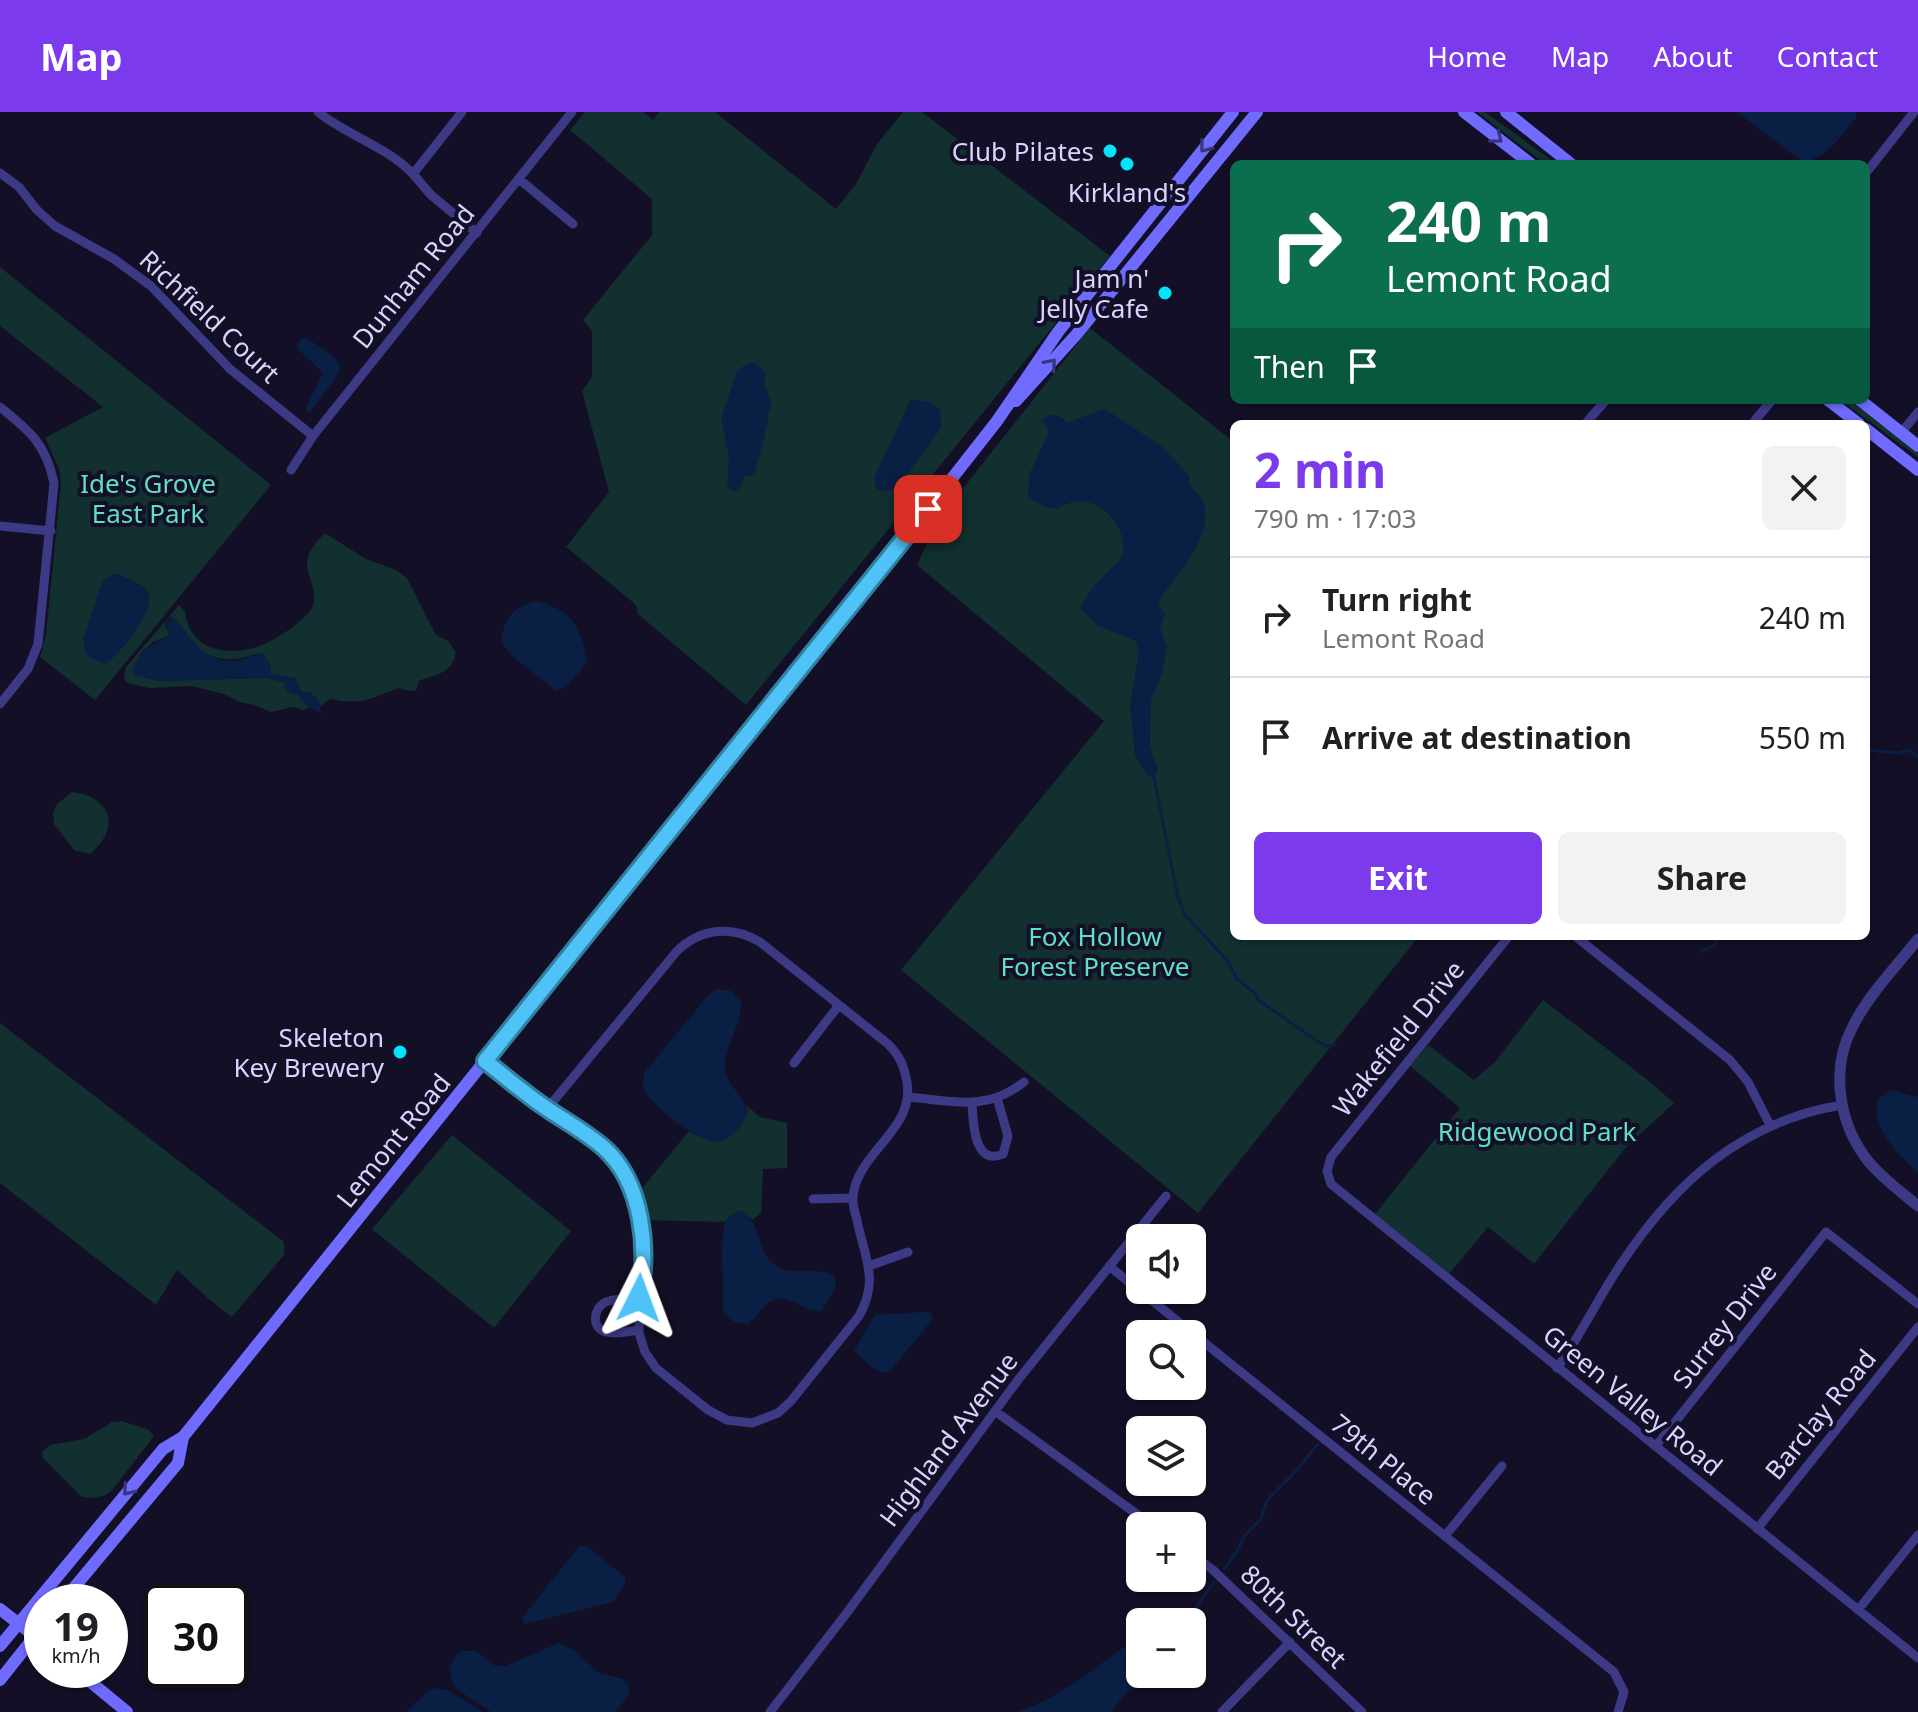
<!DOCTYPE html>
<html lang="en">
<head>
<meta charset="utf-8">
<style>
  body { margin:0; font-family:"Noto Sans",sans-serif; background:#f2f2f2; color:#202124; height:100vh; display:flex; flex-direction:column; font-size:30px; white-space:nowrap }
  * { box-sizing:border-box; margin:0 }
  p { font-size:26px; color:#757577 }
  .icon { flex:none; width:44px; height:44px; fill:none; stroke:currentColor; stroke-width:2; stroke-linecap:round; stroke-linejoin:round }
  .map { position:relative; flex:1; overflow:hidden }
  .panel { position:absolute; left:1230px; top:308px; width:640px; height:520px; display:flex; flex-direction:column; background:#fff; border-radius:12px; box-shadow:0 2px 6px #0004 }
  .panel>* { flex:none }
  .guide { position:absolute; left:1230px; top:48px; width:640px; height:244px; border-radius:12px; box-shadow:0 2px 6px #0004; background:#0b6e4f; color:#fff; overflow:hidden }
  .buttons { position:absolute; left:1126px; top:1112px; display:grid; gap:16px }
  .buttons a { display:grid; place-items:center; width:80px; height:80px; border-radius:12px; background:#fff; box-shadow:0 2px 6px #0004; font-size:40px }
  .speed { position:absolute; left:24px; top:1472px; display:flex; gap:16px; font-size:40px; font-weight:700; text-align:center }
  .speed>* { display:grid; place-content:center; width:104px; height:104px; border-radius:50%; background:#fff; box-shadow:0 2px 6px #0004; line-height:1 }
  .speed small { font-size:20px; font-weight:400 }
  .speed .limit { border:4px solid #111; border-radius:12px; background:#fff; color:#111 }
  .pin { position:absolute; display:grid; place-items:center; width:68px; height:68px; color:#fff; margin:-34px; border-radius:16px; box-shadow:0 4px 12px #0006 }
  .me { position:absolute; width:88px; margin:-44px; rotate:3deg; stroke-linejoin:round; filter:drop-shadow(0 0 6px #0008) }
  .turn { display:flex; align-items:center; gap:28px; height:168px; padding:0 24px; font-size:36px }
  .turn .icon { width:104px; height:104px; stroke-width:2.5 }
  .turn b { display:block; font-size:56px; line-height:68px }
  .then { display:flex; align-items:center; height:76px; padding:0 24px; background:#0003; gap:16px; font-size:30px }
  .round { display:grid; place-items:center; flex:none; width:84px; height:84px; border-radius:12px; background:#f2f2f2 }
  .summary { display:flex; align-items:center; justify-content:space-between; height:136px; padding:0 24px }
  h1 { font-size:48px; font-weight:700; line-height:60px; color:#7c3aed }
  .action { display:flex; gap:16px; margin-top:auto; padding:16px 24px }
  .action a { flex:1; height:92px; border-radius:12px; background:#7c3aed; color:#fff; font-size:32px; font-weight:700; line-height:92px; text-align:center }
  .action a+a { background:#f2f2f2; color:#202124 }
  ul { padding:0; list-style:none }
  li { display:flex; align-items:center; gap:24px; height:120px; padding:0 24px; border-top:2px solid #e0e0e0 }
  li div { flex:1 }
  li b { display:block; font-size:30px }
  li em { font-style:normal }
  header { display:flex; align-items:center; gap:48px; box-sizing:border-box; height:112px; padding:0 40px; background:#7c3aed; color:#fff }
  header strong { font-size:38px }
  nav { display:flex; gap:44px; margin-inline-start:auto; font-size:28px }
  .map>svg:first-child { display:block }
  .green { fill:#12302f }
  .water { fill:#0a1f44 }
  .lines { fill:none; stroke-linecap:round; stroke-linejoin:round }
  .stream { stroke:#0a1f44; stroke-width:3 }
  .minor { stroke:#3d3a85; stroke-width:9 }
  .tertiary { stroke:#3d3a85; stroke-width:11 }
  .secondary { stroke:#6f6bff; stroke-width:12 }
  .oneway { stroke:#38347d }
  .route-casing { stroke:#337fa1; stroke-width:20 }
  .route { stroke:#4fc3f7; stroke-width:14 }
  .poi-dot { fill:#00e5ff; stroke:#130f26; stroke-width:3 }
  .labels { text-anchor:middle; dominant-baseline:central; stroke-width:8; stroke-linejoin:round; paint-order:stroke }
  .poi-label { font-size:26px; fill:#d9d4ff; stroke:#130f26; text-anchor:end }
  .street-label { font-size:26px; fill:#d9d4ff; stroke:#130f26 }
  .park-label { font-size:26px; fill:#5fe0c0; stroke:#130f26 }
</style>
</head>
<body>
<header>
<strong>Map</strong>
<nav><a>Home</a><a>Map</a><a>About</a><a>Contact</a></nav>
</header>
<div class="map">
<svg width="1918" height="1600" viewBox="0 0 1918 1600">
  <rect width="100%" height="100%" fill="#130f26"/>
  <path class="green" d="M585,0H643L653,8L659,0H715L836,97L856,72L877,32L903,0H922L1110,144L746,593L638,502L636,493L566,435L609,380L582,279L592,265V219L583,208L652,123V87L570,18Z
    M1477,0H1485L1557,52H1545Z
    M0,155L271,373L95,588L40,545L46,523L61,371L59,357L45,326L103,295L0,214Z
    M1090,216L1234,330V824H1419L1198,1101L901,858L1104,609L917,453L937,409Z
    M1840,288H1852L1918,341V345Z
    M325,421L366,447L396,458L407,466L436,523L448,529L456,541C451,563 437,561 419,569L416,578L409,579L400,576C368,586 366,594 330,587L321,594L311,581L301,580L295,566L271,562L257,541C235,552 207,549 190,529C183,521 180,508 169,505L164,513L170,521L169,524L153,530L140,542L158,569L266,566L284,570L290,581L297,582L310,595L303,598L293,595L271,600L254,593L239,590L224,582L192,574L149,576L127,571L124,566L126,555L179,493L185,499C187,516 195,530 213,536C243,545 270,532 294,514C300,509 309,502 312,496C323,466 287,457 325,421Z
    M72,680C112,685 121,716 90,742L74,738L54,712L53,701L57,692Z
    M1543,888L1649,969L1674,991L1626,1035L1534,1152L1488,1115L1449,1162L1375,1102L1460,996L1410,954L1428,933L1474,968L1495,950Z
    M0,911L284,1130V1143L232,1205L210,1188L177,1158L156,1193L0,1071Z
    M746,993L760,1005L787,1011V1056L763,1057L761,1101L753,1108L742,1099L737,1100L725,1110L645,1108L639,1080L689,1019L693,1022L747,1000Z
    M452,1023L571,1119L494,1216L372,1117Z
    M122,1309L149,1318L154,1324L113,1377L106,1383L94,1386L82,1385L42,1345L43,1339L50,1333L84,1327L112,1310Z"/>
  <path class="water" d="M1737,0H1856V6C1841,23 1827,47 1803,50Z
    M305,225L334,244L341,255L336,266L309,301L305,297L323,261L298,237L297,231Z
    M747,251H755L766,262L764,272L772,293L767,304L768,310L755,360L749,365L744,364L740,376L734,380L727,374L729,345L721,306L737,260Z
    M911,287L932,291L940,298L941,316L901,371L889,379L877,378L874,366Z
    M1105,297L1161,334L1189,363L1190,373C1193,378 1199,383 1202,388C1217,420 1178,462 1160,486L1158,493L1165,502L1160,515L1167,536L1162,561L1151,588L1150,634L1158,658L1154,666L1147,663L1135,644L1130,593L1139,541L1136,529L1096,513L1081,496C1087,482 1096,471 1107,460C1111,456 1117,452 1120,447C1132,426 1109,393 1086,390C1057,386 1065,410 1028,385L1029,363L1049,319L1042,308C1053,300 1057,302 1068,310Z
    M113,462C121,462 123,465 131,468C136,471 144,473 147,478C160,494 119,544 105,552L90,546L85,540L83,527L102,470Z
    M536,489C573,498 581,515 587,551L566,575L556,579L513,545L501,530C503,507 514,494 536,489Z
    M172,504C193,524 199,551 238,549C246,548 254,542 262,540L271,554V562L295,566L301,579C313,581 322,588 321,601L306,594L297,582L286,579L284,570L266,566L158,569L134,563L132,559C140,538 150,533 169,524L168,516L164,514Z
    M717,877L731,879L741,890C742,912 727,930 725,951C723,981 764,989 737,1018C730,1025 725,1029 715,1030C696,1029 648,991 642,974L645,960L710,881Z
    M1891,978L1918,985V1061C1899,1042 1870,1017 1878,987Z
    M742,1099C761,1111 757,1139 774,1152C791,1166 817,1153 835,1164L836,1174L822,1199C803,1202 792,1180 772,1189C761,1194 757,1206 748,1212C738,1212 729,1209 723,1200C724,1182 719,1122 726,1109C730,1102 736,1100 742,1099Z
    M923,1200L931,1201L933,1207L890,1259L885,1261L874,1257L854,1239L875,1203Z
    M580,1433L589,1436L625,1465L626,1470L613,1490L525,1512L522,1506Z
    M1138,1525L1140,1562H1148L1121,1587L1111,1600H1016C1063,1586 1098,1552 1138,1525Z
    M559,1531L574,1538L599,1561L623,1567L630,1576L629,1583L615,1600H491L455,1576L451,1565L450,1554L455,1544L462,1539H477L493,1553L505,1554Z
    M435,1576L447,1578L484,1600H406L428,1579Z"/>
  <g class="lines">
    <path class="stream" d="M1866,638L1898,641L1909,638L1918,645
      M1154,666L1178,785L1185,803L1227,848L1237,867L1256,882L1258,888L1317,929L1326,934L1335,933
      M1702,839L1715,833L1720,824
      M1224,1457L1236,1441L1245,1423L1261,1407L1267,1388L1297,1358L1318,1332
      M1188,1507L1214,1470"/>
    <path class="minor" d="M318,0C348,24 386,34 413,62L462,0
      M0,61L19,75L37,98L55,114L114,147L151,174L230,257L313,324
      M1866,61L1914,0
      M413,62L431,83L477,121
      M519,67L573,112
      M0,295C30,319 46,332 54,371L38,532L28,557L0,592
      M1585,312L1606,288
      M1752,312L1772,288
      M1901,321L1918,300
      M291,358L313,324L572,0
      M0,414L51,419
      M1509,824L1331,1045L1327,1059L1331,1072L1918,1546
      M1575,824L1730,948L1748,970L1770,1013
      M485,949L547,997L604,1036L627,1066L641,1110L639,1221L645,1240L656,1256L708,1298L727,1308L752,1311L778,1301L791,1289L859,1204C880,1168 864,1144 857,1108C855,1101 852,1091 853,1084C858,1039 915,1018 907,970C904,954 900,944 888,932L760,830C732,813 701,816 677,839L547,997
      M794,951L839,893
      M909,985C954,989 986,1000 1024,970
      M972,991C973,1010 974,1055 1003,1042L1008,1024L997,986
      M813,1087L852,1086
      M869,1154L908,1140
      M1109,1154L1614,1560L1624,1580L1618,1600
      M639,1186C629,1187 615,1186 606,1190C593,1196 591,1216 606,1220C616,1223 629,1219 639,1218
      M1557,1256C1581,1223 1598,1186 1621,1152C1675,1070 1743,1009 1842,993
      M995,1299L1153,1414
      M1656,1334L1826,1120L1918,1192
      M1757,1417L1918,1215
      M1445,1424L1502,1354
      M1192,1442L1213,1458L1362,1600
      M1858,1498L1918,1423
      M770,1600L846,1502L1018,1268L1166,1084
      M1222,1600L1290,1530"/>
    <path class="tertiary" d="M1918,827C1896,855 1868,883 1852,916C1830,958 1839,1012 1868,1049C1882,1066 1901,1080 1918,1094"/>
    <path class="secondary" d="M1464,0L1531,52
      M1506,0L1571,52
      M1828,288L1859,312
      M1860,288L1918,334
      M1016,289L1076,223L1257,0
      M1866,317L1918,358
      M62,1490L178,1351L183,1325
      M0,1497L42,1530
      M0,1534L163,1337L183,1325L928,397L997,309L1058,220L1233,0
      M76,1558L127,1600
      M0,1568L42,1515"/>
  </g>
  <defs><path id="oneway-chevron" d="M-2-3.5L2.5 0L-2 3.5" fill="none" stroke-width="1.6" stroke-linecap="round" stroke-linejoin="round" transform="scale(2)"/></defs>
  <g class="oneway">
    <use href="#oneway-chevron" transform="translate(1497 26) rotate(38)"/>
    <use href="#oneway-chevron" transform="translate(1205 35) rotate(128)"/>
    <use href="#oneway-chevron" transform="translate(1051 252) rotate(-49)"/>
    <use href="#oneway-chevron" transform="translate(128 1378) rotate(130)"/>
  </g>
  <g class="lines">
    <defs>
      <path id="route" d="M639,1186C649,1138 643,1071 604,1036C587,1021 567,1010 549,998C526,983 506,965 485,949L928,397"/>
    </defs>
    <use href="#route" class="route-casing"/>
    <use href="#route" class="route"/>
  </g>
  <g class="poi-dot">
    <circle cx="1110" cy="39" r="8"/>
    <circle cx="1127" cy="52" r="8"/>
    <circle cx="1165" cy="181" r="8"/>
    <circle cx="400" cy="940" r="8"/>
  </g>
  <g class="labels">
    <g class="poi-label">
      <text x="1094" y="39">Club Pilates</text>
      <text x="1127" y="80" text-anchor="middle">Kirkland's</text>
      <text x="1149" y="166">Jam n'<tspan x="1149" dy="30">Jelly Cafe</tspan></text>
      <text x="384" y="925">Skeleton<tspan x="384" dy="30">Key Brewery</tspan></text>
    </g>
    <g class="street-label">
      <text transform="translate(413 164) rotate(-51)">Dunham Road</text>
      <text transform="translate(210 204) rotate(43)">Richfield Court</text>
      <text transform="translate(1398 926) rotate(-51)">Wakefield Drive</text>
      <text transform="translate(393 1028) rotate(-51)">Lemont Road</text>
      <text transform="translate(1724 1213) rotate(-52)">Surrey Drive</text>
      <text transform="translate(1633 1288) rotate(39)">Green Valley Road</text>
      <text transform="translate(1820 1302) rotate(-51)">Barclay Road</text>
      <text transform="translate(948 1327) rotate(-53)">Highland Avenue</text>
      <text transform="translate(1384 1347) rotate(39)">79th Place</text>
      <text transform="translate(1294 1504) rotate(44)">80th Street</text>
    </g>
    <g class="park-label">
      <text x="148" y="371">Ide's Grove<tspan x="148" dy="30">East Park</tspan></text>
      <text x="1095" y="824">Fox Hollow<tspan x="1095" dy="30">Forest Preserve</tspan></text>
      <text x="1537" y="1019">Ridgewood Park</text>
    </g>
  </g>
</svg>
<div class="buttons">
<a><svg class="icon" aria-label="sound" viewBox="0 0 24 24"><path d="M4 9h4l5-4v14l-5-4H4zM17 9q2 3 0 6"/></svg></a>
<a><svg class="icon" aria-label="search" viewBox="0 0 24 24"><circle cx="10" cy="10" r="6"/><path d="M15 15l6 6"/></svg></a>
<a><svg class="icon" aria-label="layers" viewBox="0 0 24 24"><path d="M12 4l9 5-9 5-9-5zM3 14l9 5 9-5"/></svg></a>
<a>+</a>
<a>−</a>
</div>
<div class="speed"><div>19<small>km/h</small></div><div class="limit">30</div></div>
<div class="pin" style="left:928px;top:397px;background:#d93025"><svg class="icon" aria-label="arrive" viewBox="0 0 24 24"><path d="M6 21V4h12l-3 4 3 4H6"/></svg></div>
<svg class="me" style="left:639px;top:1186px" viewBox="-20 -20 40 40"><path d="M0-17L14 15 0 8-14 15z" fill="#4fc3f7" stroke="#fff" stroke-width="4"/></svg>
<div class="guide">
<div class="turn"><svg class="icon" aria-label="right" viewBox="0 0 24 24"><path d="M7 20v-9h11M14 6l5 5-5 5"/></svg><div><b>240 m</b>Lemont Road</div></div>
<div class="then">Then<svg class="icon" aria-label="arrive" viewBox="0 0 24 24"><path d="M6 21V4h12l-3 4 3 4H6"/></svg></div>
</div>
<section class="panel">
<div class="summary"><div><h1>2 min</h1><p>790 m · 17:03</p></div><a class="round"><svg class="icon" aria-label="close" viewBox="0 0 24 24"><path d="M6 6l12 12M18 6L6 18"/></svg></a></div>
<ul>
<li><svg class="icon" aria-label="right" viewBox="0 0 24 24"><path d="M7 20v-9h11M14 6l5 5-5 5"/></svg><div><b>Turn right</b><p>Lemont Road</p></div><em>240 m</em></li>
<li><svg class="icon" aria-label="arrive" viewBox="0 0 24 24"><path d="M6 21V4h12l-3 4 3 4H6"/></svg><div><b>Arrive at destination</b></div><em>550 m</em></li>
</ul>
<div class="action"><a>Exit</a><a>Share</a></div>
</section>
</div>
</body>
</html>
